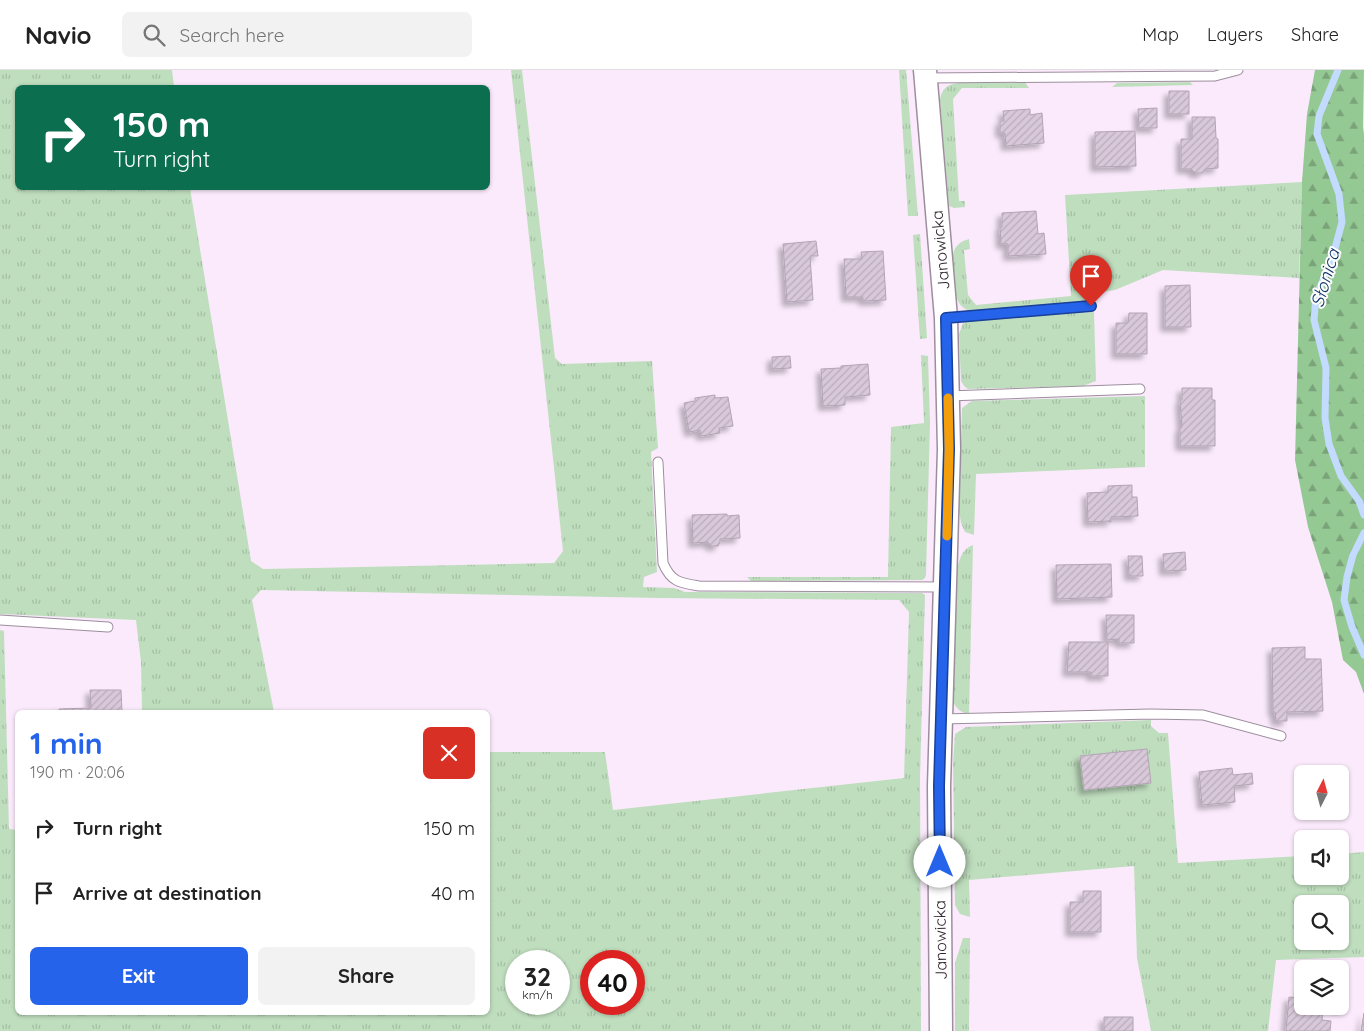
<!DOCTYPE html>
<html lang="en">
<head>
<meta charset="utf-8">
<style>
  body { margin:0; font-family:Quicksand,sans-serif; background:#f2f2f2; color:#222; height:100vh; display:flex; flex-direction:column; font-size:19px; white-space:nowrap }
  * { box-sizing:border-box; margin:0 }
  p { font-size:16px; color:#767676 }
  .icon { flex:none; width:28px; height:28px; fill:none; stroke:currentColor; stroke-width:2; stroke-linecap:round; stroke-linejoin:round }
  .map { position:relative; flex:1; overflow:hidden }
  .sheet { position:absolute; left:15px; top:640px; width:475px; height:305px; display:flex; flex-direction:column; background:#fff; border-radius:8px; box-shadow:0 1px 4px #0004 }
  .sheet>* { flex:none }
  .hud { position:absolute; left:15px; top:15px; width:475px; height:105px; border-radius:8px; box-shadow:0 1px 4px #0004; background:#0b6e4f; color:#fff; overflow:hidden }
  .needle { width:32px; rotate:6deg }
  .tools { position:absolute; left:1294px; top:695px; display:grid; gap:10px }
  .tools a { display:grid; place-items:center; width:55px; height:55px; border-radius:8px; background:#fff; box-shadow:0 1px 4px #0004; font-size:25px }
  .speed { position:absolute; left:505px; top:880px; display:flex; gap:10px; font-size:25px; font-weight:700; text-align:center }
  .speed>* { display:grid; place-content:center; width:65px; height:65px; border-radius:50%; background:#fff; box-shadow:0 1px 4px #0004; line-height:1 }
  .speed small { font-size:12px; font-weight:400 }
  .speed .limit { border:8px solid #d22; background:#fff; color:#111 }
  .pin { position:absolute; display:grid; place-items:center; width:42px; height:42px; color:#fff; margin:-51px -21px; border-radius:50% 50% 50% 0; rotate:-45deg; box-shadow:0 0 5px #0007 }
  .pin .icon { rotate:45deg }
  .me { position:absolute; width:55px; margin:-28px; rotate:0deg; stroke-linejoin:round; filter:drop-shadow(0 0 4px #0008) }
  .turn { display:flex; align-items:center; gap:18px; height:105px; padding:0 15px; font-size:22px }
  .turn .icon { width:65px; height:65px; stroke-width:2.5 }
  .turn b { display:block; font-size:35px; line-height:42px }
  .round { display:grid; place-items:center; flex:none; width:52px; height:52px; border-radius:8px; background:#f2f2f2 }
  .overview { display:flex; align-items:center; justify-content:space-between; height:85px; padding:0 15px }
  h1 { font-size:30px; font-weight:800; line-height:38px; color:#2563eb }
  .cta { display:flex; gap:10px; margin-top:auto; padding:10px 15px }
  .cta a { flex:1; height:58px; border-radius:8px; background:#2563eb; color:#fff; font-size:20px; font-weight:800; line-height:58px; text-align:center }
  .cta a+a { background:#f2f2f2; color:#222 }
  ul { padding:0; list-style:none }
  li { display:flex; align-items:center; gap:15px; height:65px; padding:0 15px }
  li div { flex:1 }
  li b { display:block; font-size:19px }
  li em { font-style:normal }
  header { display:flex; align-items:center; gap:30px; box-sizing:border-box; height:70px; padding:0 25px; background:#fff; border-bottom:1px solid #e0e0e0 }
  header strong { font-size:24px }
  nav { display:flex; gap:28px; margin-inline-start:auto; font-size:18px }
  .search { width:350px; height:45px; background:#f2f2f2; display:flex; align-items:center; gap:12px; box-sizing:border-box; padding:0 18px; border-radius:8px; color:#767676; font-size:19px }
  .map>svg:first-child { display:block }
  .grass { fill:url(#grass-tufts); fill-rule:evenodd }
  .forest { fill:url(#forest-firs) }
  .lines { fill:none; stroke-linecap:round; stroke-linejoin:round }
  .stream { stroke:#c2dbfe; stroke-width:7 }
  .building { fill:url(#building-hatch); stroke:#b3a4b4; filter:url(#shadow) }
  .service-casing { stroke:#9d8e9e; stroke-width:11 }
  .tertiary-casing { stroke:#9d8e9e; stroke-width:25 }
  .service { stroke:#fff; stroke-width:9 }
  .tertiary { stroke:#fff; stroke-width:22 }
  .route-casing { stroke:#184099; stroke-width:12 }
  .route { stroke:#2563eb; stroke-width:9 }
  .slow { stroke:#f59e0b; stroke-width:9 }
  .labels { text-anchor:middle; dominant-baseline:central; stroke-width:4; stroke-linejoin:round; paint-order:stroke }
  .street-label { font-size:16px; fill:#302a31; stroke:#fefefe }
  .water-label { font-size:18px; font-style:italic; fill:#0f3668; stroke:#fefefe }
</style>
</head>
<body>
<header>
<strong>Navio</strong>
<div class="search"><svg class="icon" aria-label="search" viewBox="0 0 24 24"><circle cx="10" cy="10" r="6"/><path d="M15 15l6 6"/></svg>Search here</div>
<nav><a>Map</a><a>Layers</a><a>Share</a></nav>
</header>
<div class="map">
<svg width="1364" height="961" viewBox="0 0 1364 961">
  <defs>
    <pattern id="grass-tufts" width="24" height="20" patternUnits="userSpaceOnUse" patternTransform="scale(1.25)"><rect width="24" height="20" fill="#bfdebe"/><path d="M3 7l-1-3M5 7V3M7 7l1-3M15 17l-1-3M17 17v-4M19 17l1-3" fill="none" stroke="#a4bfa4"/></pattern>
    <pattern id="forest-firs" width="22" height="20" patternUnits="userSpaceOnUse" patternTransform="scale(1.25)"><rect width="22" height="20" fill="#95c994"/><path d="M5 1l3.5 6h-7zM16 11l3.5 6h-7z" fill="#7aa379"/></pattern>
    <pattern id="building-hatch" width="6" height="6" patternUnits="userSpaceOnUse" patternTransform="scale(1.25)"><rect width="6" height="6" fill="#d8c8d9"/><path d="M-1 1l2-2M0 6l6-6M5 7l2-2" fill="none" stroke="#baacbb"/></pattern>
    <filter id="shadow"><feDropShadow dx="-4.5" dy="4.5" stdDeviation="2.5" flood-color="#0004"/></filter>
  </defs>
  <rect width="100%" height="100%" fill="#fbeafc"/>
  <path class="grass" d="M0,0H172L174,17L18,18V118H190L251,491L263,499L554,493L563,481L511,0H522L555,288L562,294L652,291L658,378L651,382L657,502L644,507L643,517L674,518L685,522L922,523L925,525L920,707L921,961H0V560L4,561L9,759L18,760V942H488V682H605L613,740L904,708L909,542L899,530L659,528L261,520L252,530L274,642H142L141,592L136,550L0,544ZM516,891H559V934H516ZM634,891V934H591V891Z
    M899,0H906L918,146H908Z
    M1025,12L1029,18H962L953,29L959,131H965V137L954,138L949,136L940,29C941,24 943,19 948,16C960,9 1009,13 1025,12Z
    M1190,12L1193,15L1112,17L1117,13Z
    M1302,112L1299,208L1163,200L1115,220L1094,223V231L971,241C953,237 955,216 954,201C954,196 952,190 953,185C954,176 961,171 969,169L970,179L964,180L968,225L976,235L1071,226L1065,125Z
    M920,164L927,268L920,269L913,165Z
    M1094,242L1096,311L1083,316L968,319L964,316L961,311L959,264L963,253L969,250Z
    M921,285L928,286L930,353L926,505L925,508L922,510L751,511L747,507H888L891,357L924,353Z
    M1145,326V397L976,404L974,465L965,462L961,453L959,440L962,338L972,331Z
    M973,475L969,644C961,643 957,639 953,632L957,499C960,488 962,479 973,475Z
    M1151,650V656L1159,663H1168L1178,793L1302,786V806H1340V784L1364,782V887L1276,890L1268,961H1151L1137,888L1134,796L969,810L970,847L960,844L955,835L953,693L955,664L966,657ZM1302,834H1340V871H1302Z
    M963,868H970L969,961H955V893Z"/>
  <path class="forest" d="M1315,0H1364L1363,57L1364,64V624L1356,602L1343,590L1332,532L1308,457L1295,390L1302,112L1307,44Z"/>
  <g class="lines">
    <path class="stream" d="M1338,0L1319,46L1317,64L1339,124L1342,152L1333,186L1316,227L1314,250L1326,298L1325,348L1329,374L1341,406L1359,431L1364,445
      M1364,463L1353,485L1347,507L1344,530L1352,557L1364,585"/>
  </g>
  <path class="building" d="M1169,21H1189V44H1169Z
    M1157,38V58H1139L1138,39Z
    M1030,39V45L1042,43L1044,73L1006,76L1005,63H1000V51H1004L1003,41Z
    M1192,47H1215L1216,68L1218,69V98L1205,99L1202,103H1195L1191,99H1181V69H1192Z
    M1135,61L1136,96L1095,97V62Z
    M1036,141L1038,164L1044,163L1046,184L1008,186V174H1001L1000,157H1002V143Z
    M816,171L818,186H810L813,230L787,232L783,174Z
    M883,181L886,230L863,231V227H846L844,189H862L861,182Z
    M1190,215L1191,257H1165V216Z
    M1129,243H1147V284H1116V253H1128Z
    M790,286L791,298L772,299V287Z
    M868,294L870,325L845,327V335L823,336L821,299L841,298V296Z
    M1182,318H1212V330H1215V376H1180V358L1182,357L1180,330H1182Z
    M715,325V328L728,327L733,356L719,358L720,363L701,366L700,360L689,362L684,333L695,331V328Z
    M1132,415V427H1137L1138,446L1111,447V452H1109V451L1088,452L1087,423L1108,422V416Z
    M727,444V446L739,445L740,468L720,469V472L718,476H711L708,472L693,473L692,445Z
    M1185,482L1186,500L1164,501L1163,484Z
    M1128,486H1142L1143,506H1129Z
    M1111,494L1112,527L1057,529L1056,495Z
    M1106,545H1134V573H1119V569L1107,570Z
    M1069,572H1108V606H1091V602H1067Z
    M1305,577V589H1321L1323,641L1287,642V651H1276L1275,642H1273L1272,578Z
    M90,620H121L122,642H59V639L91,638Z
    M1147,679L1151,713L1084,720L1080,686Z
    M1232,698L1233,705L1252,703L1253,714L1234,716L1235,732L1202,735L1199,702Z
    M1083,821H1101V862H1070V832H1083Z
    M1302,915V936H1340V919H1346L1344,939L1323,936L1322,950L1331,951L1330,961H1286L1289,927L1300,928Z
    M1364,943V961H1361Z
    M1104,947H1133V961H1104Z"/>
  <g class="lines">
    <defs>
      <path id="service" d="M926,8L1215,6L1238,0
        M946,248L1091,236
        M948,326L1140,319
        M658,392L663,493C671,512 680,513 699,516L945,517
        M0,550L108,557
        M941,649L1151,644L1203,645L1281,666"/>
      <path id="tertiary" d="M925,0L946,248L949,379L939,716L941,961"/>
    </defs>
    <use href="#service" class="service-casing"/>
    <use href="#tertiary" class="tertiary-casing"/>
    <use href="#service" class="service"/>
    <use href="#tertiary" class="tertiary"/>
  </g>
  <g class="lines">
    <defs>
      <path id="route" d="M940,792L939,716L949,379L946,248L1091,236"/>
    </defs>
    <use href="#route" class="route-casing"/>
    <use href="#route" class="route"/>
    <path class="slow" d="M947,466L949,379L948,328"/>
  </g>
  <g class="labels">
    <g class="street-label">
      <text transform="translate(940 180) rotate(-95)">Janowicka</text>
      <text transform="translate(940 870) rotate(-91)">Janowicka</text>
    </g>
    <g class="water-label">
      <text transform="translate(1325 208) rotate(-73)">Słonica</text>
    </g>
  </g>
</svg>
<div class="tools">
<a><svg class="needle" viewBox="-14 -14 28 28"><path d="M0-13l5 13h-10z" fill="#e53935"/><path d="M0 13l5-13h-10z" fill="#767676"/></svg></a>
<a><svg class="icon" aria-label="sound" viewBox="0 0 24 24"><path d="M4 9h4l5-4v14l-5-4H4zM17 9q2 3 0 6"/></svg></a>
<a><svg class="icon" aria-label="search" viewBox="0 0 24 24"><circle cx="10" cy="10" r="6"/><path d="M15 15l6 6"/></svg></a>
<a><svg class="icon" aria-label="layers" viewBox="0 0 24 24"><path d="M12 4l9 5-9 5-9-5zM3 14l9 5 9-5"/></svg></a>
</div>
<div class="speed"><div>32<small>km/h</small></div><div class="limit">40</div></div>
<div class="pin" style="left:1091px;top:236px;background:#d93025"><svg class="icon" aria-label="arrive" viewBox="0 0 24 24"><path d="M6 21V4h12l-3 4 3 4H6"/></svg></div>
<svg class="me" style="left:940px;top:792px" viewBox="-20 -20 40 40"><circle r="19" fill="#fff"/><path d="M0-13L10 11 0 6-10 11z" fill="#2563eb"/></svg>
<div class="hud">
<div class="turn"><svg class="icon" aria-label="right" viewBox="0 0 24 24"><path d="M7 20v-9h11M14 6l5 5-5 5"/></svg><div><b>150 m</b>Turn right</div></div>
</div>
<section class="sheet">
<div class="overview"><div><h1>1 min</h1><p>190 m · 20:06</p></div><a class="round" style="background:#d93025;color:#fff"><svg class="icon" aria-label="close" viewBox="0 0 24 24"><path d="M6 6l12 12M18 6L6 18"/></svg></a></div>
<ul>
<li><svg class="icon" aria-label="right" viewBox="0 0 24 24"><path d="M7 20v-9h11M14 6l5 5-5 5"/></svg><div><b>Turn right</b></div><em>150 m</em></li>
<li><svg class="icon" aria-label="arrive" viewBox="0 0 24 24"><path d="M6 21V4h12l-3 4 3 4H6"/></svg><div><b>Arrive at destination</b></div><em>40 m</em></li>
</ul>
<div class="cta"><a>Exit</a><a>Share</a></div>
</section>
</div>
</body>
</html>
